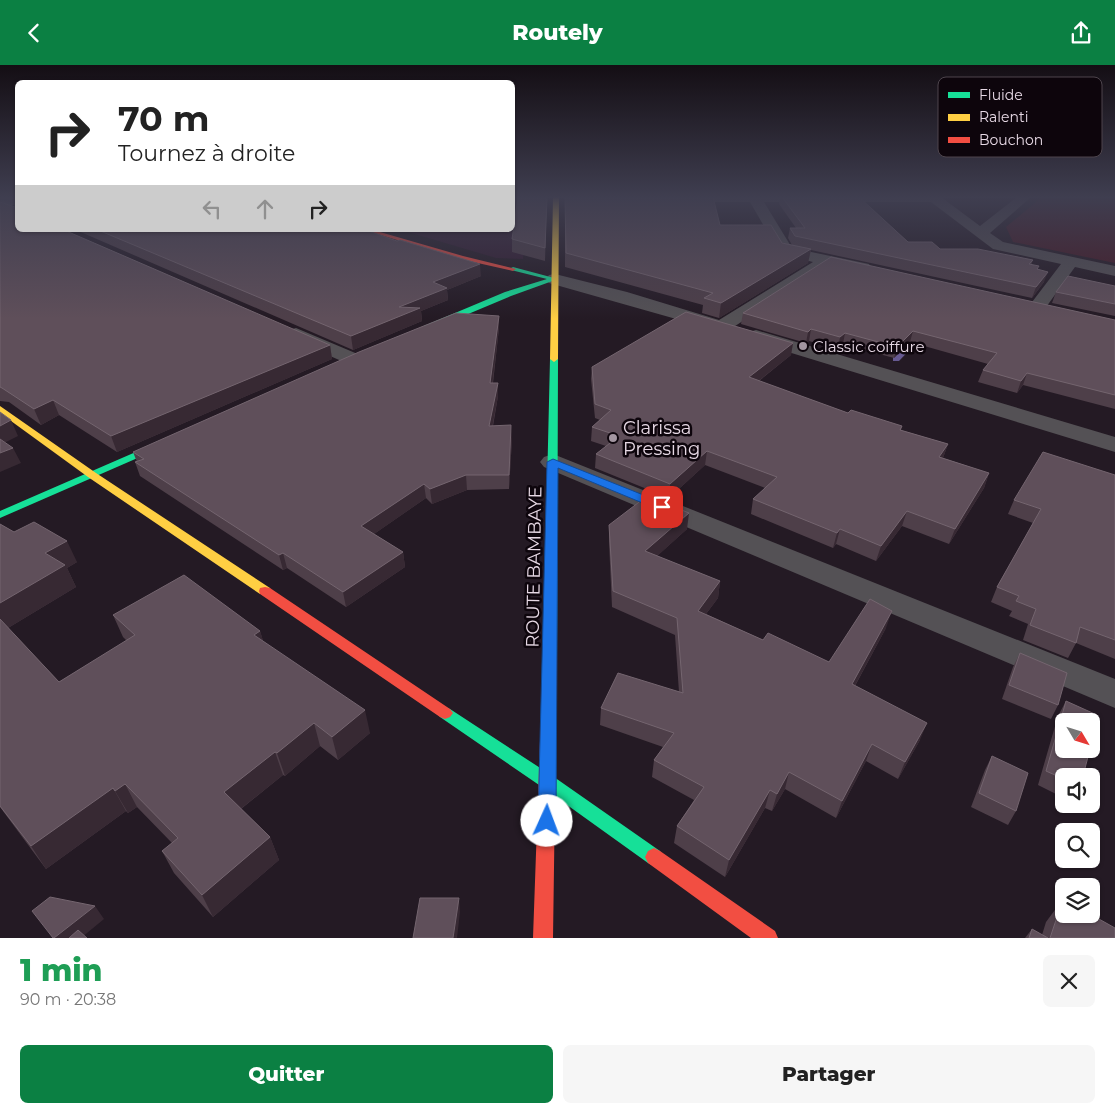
<!DOCTYPE html>
<html lang="fr">
<head>
<meta charset="utf-8">
<style>
  body { margin:0; font-family:Montserrat,sans-serif; background:#f6f6f6; color:#222; height:100vh; display:flex; flex-direction:column; font-size:19px; white-space:nowrap }
  * { box-sizing:border-box; margin:0 }
  p { font-size:16px; color:#767676 }
  .icon { flex:none; width:28px; height:28px; fill:none; stroke:currentColor; stroke-width:2; stroke-linecap:round; stroke-linejoin:round }
  .map { position:relative; height:873px; overflow:hidden }
  .details { display:flex; flex-direction:column; background:#fff; flex:1 }
  .details>* { flex:none }
  .banner { position:absolute; left:15px; top:15px; width:500px; height:152px; border-radius:8px; box-shadow:0 1px 4px #0004; background:#fff; color:#222; overflow:hidden }
  .needle { width:32px; rotate:128deg }
  .buttons { position:absolute; left:1055px; top:648px; display:grid; gap:10px }
  .buttons a { display:grid; place-items:center; width:45px; height:45px; border-radius:8px; background:#fff; box-shadow:0 1px 4px #0004; font-size:25px }
  .pin { position:absolute; display:grid; place-items:center; width:42px; height:42px; color:#fff; margin:-21px; border-radius:10px; box-shadow:0 2px 8px #0006 }
  .me { position:absolute; width:55px; margin:-28px; rotate:2deg; stroke-linejoin:round; filter:drop-shadow(0 0 4px #0008) }
  .turn { display:flex; align-items:center; gap:18px; height:105px; padding:0 20px; font-size:22px }
  .turn .icon { width:65px; height:65px; stroke-width:2.5 }
  .turn b { display:block; font-size:35px; line-height:42px }
  .lanes { display:flex; align-items:center; height:48px; padding:0 20px; background:#0003; justify-content:center; gap:25px; direction:ltr }
  .lanes .off { opacity:.35 }
  .round { display:grid; place-items:center; flex:none; width:52px; height:52px; border-radius:8px; background:#f6f6f6 }
  .summary { display:flex; align-items:center; justify-content:space-between; height:85px; padding:0 20px }
  h1 { font-size:30px; font-weight:800; line-height:38px; color:#1e9e55 }
  .button { display:flex; gap:10px; margin-top:auto; padding:10px 20px }
  .button a { flex:1; height:58px; border-radius:8px; background:#0b8043; color:#fff; font-size:20px; font-weight:800; line-height:58px; text-align:center }
  .button a+a { background:#f6f6f6; color:#222 }
  header { display:flex; justify-content:space-between; align-items:center; height:65px; padding:0 20px; background:#0b8043; color:#fff; font-size:22px; font-weight:800 }
  .map>svg:first-child { display:block }
  .built { fill:#321b30 }
  .green { fill:#461824 }
  .lines { fill:none; stroke-linecap:round; stroke-linejoin:round }
  .stream { fill:#665991; fill-rule:evenodd }
  .street { fill:#545155; fill-rule:evenodd }
  .fast { fill:#16e098; fill-rule:evenodd }
  .slow { fill:#ffcf43; fill-rule:evenodd }
  .jam { fill:#f24e42; fill-rule:evenodd }
  .wall { fill:#4e3f49 }
  .shaded-wall { fill:#372933 }
  .building { fill:#5f4f5a; stroke:#74656f }
  .route { fill:#1a73e8; stroke:#114b97 }
  .poi-dot { fill:#a396a1; stroke:#0d050c; stroke-width:2 }
  .labels { text-anchor:middle; dominant-baseline:central; stroke-width:5; stroke-linejoin:round; paint-order:stroke }
  .far-poi-label { font-size:15px; fill:#e7d9e5; stroke:#0d050c; text-anchor:start }
  .poi-label { font-size:18px; fill:#e7d9e5; stroke:#0d050c; text-anchor:start }
  .street-label { font-size:18px; fill:#e7d9e5; stroke:#0d050c }
  .key { fill:#0d050c; stroke:#4e454d; stroke-width:1 }
  .key-label { font-size:14px; fill:#e7d9e5 }
</style>
</head>
<body>
<header><svg class="icon" aria-label="back" viewBox="0 0 24 24"><path d="M15 5l-7 7 7 7"/></svg>Routely<svg class="icon" aria-label="share" viewBox="0 0 24 24"><path d="M12 15V3M7 8l5-5 5 5M5 13v7h14v-7"/></svg></header>
<div class="map">
<svg width="1115" height="873" viewBox="0 0 1115 873">
  <rect width="100%" height="100%" fill="#241a24"/>
  <path class="built" d="M513,132H529L523,194L496,193L401,165H512Z"/>
  <path class="green" d="M1042,132H1115V198L1013,177L1006,162Z"/>
  <g class="lines">
    <path class="stream" d="M914,271L921,273L899,296H893V292Z"/>
    <path class="street" d="M18,132V139L0,143V135Z
      M669,132H941L980,161L1017,132H1031L990,168L1003,177L1115,201V211L1075,202L1044,245L1038,246L1032,245L1029,241L1061,199L993,184L931,137H764L792,183L869,199L871,203L869,207L863,208L829,200L729,265L722,267L549,218L546,214L549,210L555,209L627,227L719,255L813,197L780,189L750,137H675L670,136Z
      M296,263L360,290L363,294L360,298L353,300L346,298L289,273L286,269L289,265Z
      M756,265L1115,372V387L749,275L746,271L749,267Z
      M553,389L1115,614V643L544,402L540,397L544,392Z"/>
    <path class="fast" d="M513,202L558,214L511,231L430,265H424V261L505,227L547,214L511,205V203Z
      M554,291L558,294L557,591L555,595L550,596L545,595L543,591L550,294Z
      M168,373L173,376L172,378L0,453V446Z
      M445,642L450,644L554,712L660,786L663,792L660,798L654,801L648,798L542,722L440,652L437,648L440,644Z"/>
    <path class="slow" d="M553,132H559L558,294L554,297L550,294Z
      M0,341L96,408L270,523L271,526L270,529H260L88,412L0,348Z"/>
    <path class="jam" d="M364,165H373L463,191L516,204L513,206L460,194Z
      M265,522L270,523L450,644L453,648L450,652L445,654L440,652L260,529L259,526L260,523Z
      M550,586L555,587L557,591L553,873H533L543,591L545,587Z
      M654,783L660,786L775,866L778,873H751L648,798L645,792L648,786Z"/>
  </g>
  <path class="wall" d="M0,132H18V165L330,280L332,294L117,387L59,350L41,360L9,337L0,336V137L15,142V139L0,134Z
    M516,132H547L545,196L512,187V174L517,135Z
    M565,132L720,160L792,180L788,173L790,163H796L779,139L780,132H782L908,177L940,184L1033,195L1031,200L1038,204L1044,217L1032,233L811,185L808,198L719,253L702,248L703,240L565,202Z
    M76,165H366L481,211L447,225L448,235L421,246L422,256L353,285Z
    M1115,221V251L1052,238L1056,227Z
    M743,248L1115,255V344L1023,320L1017,328L978,317L983,305L988,299L910,277L894,293L843,279L838,284L809,276L806,278L741,259Z
    M499,263L493,318L498,331L493,361L512,374L509,424L467,425L432,439L426,433L374,469L403,487L405,502L346,542L287,503L283,505L140,411L135,397H137L133,387Z
    M793,278L791,290L759,316L848,348L902,361L901,365L948,379L943,393L989,408L984,423L949,479L902,461L876,496L836,479L833,483L751,449L753,434L765,423L705,400L669,433L595,403L596,389L606,381L591,376L592,362L600,355L595,353L591,314L592,302Z
    M1115,410V594L1076,578L1068,593L1023,575L1028,559L1009,551L1012,546L991,537L997,522L1033,458L1008,449L1014,435Z
    M0,459L14,467L77,497L67,503L76,522L8,563L59,617L127,576L123,572L113,550L260,566L263,576L370,668L338,695L320,681L285,711L283,710L241,744L270,772L279,795L213,852L174,808L162,786L172,778L137,742L128,748L126,746L46,804L0,742Z
    M609,460L687,464L657,491L720,516L718,533L706,549L763,575L829,597L886,563L855,621L920,675L898,714L866,696L836,753L785,724L772,746L765,743L725,812L674,778L677,761L694,735L652,712L654,695L663,682L600,660L601,643L679,627L675,570L612,542L609,477Z
    M1020,588L1058,640L1051,654L1002,634L1013,602Z
    M1066,636L1064,711V733L1038,720L1058,651Z
    M992,691L1016,746L1008,760L971,742L985,705Z
    M1063,834L1115,873H1025L1032,864L1042,870L1046,857Z"/>
  <path class="shaded-wall" d="M811,184L808,198L719,253L721,238Z
    M480,199L481,211L447,225L448,235L421,246L422,256L353,285L351,271L399,242L433,217Z
    M1048,207L1044,217L1032,233L1036,222Z
    M499,251V263L491,330L490,318Z
    M811,264L809,276L806,278L808,267Z
    M913,266L910,277L894,293L897,282Z
    M845,268L843,279L838,284L840,272Z
    M793,278L791,290L747,325L749,312Z
    M330,280L332,294L117,387L111,371Z
    M1027,308L1023,320L1017,328L1021,316Z
    M498,318V331L490,374L489,361Z
    M53,335L59,350L41,360L34,344Z
    M11,355L18,371L0,380V361Z
    M511,360L512,374L509,424V410Z
    M948,379L943,393L939,392Z
    M13,383L21,398L0,407V388Z
    M707,386L705,400L669,433L670,419Z
    M989,408L984,423L949,479L955,464Z
    M466,410L467,425L432,439L430,424Z
    M424,419L426,433L364,476L361,461Z
    M907,446L902,461L876,496L881,481Z
    M689,448L687,464L644,503L645,486Z
    M840,464L836,479L833,483L837,468Z
    M67,476L77,497L67,503L76,522L3,566L0,561V538L45,488Z
    M403,487L405,502L346,542L343,527Z
    M283,488L287,503L283,505L279,490Z
    M720,516L718,533L696,562L698,546Z
    M892,546L886,563L846,637L852,619Z
    M260,566L267,588L254,570Z
    M365,645L370,668L338,695L332,672Z
    M314,658L320,681L285,711L277,688Z
    M927,658L920,675L898,714L905,697Z
    M872,679L866,696L836,753L842,736Z
    M275,687L283,710L233,750L224,727Z
    M789,707L785,724L772,746L777,729Z
    M125,719L137,742L128,748L115,726Z
    M113,723L126,746L46,804L31,781Z
    M770,725L765,743L725,812L729,795Z
    M270,772L279,795L213,852L202,830Z
    M459,833L460,847L457,873H453Z
    M95,841L104,854L81,873H54Z"/>
  <path class="building" d="M16,132H18V165H64L330,280L111,371L53,335L34,344L2,323L0,322V137L15,142Z
    M518,132H547L545,183L512,174Z
    M565,132H713L720,160H771L782,178L811,184L721,238L704,233L713,228L566,188Z
    M782,132H859L908,177H932L940,184H978L1033,195L1029,199L1039,201L1037,204L1048,207L1036,222L795,171L790,163H805Z
    M98,165H366L397,176L400,175L480,199L433,217L447,223L399,242L420,243L351,271Z
    M831,192L1115,255V330L1027,308L1021,316L983,305L997,288L913,266L897,282L845,268L840,272L811,264L808,267L743,248Z
    M1068,211L1115,221V239L1056,227Z
    M686,247L793,278L749,312L848,348L851,345L902,361L900,365L948,379L939,392L989,408L955,464L907,446L881,481L840,464L837,468L753,434L777,412L707,386L670,419L596,389L619,371L592,362L611,345L595,339L592,302Z
    M456,248L499,251L490,318H498L489,361L511,360L509,410H466L430,424L424,419L361,461L403,487L343,527L283,488L279,490L135,397L144,394L133,387L359,287Z
    M0,347L11,355L0,361Z
    M0,374L13,383L0,388Z
    M1043,387L1115,410V575L1080,562L1076,578L1030,560L1036,544L1016,536L1019,531L997,522L1041,444L1014,435Z
    M647,431L689,448L645,486L720,516L698,546L763,575L768,568L829,597L870,534L892,546L852,619L927,658L905,697L872,679L842,736L789,707L777,729L770,725L729,795L677,761L704,722L654,695L674,668L601,643L618,608L683,628L677,553L613,526L609,460Z
    M34,457L67,476L45,488L65,500L0,538V459L14,467Z
    M184,510L260,566L254,570L365,645L332,672L314,658L277,688L275,687L224,727L270,772L202,830L162,786L178,773L125,719L115,726L113,723L31,781L0,741V554L59,617L135,570L113,550Z
    M1020,588L1067,608L1058,640L1009,620Z
    M1066,636L1097,650L1091,676V656H1064V684H1090L1083,711H1064V714L1046,706Z
    M992,691L1028,708L1016,746L979,728Z
    M50,832L95,841L54,873H53L32,846Z
    M420,833H459L453,873H413Z
    M1063,834H1064V849H1090L1115,863V873H1050Z
    M1032,864L1048,873H1029Z
    M78,865L87,873H69Z"/>
  <linearGradient id="sky" x2="0" y2="1"><stop stop-color="#140e14"/><stop offset="0.52" stop-color="#3f3e50"/><stop offset="1" stop-color="#3f3e50" stop-opacity="0"/></linearGradient>
  <rect width="1115" height="254" fill="url(#sky)"/>
  <path class="route" d="M553,394L666,439L667,442L662,445L657,444L558,403L556,756L553,762L547,764L541,762L538,756L547,397Z"/>
  <g class="poi-dot">
    <circle cx="803" cy="281" r="5"/>
    <circle cx="613" cy="373" r="5"/>
  </g>
  <g class="labels">
    <g class="far-poi-label">
      <text x="813" y="281">Classic coiffure</text>
    </g>
    <g class="poi-label">
      <text x="623" y="363">Clarissa<tspan x="623" dy="21">Pressing</tspan></text>
    </g>
    <g class="street-label">
      <text transform="translate(534 502) rotate(-89)">ROUTE BAMBAYE</text>
    </g>
  </g>
  <rect x="938" y="12" width="164" height="80" rx="8" class="key"/>
  <rect x="948" y="27" width="22" height="6" fill="#16e098"/>
  <rect x="948" y="49" width="22" height="7" fill="#ffcf43"/>
  <rect x="948" y="72" width="22" height="6" fill="#f24e42"/>
  <g class="key-label">
    <text x="979" y="35">Fluide</text>
    <text x="979" y="57">Ralenti</text>
    <text x="979" y="80">Bouchon</text>
  </g>
</svg>
<div class="buttons">
<a><svg class="needle" viewBox="-14 -14 28 28"><path d="M0-13l5 13h-10z" fill="#e53935"/><path d="M0 13l5-13h-10z" fill="#767676"/></svg></a>
<a><svg class="icon" aria-label="sound" viewBox="0 0 24 24"><path d="M4 9h4l5-4v14l-5-4H4zM17 9q2 3 0 6"/></svg></a>
<a><svg class="icon" aria-label="search" viewBox="0 0 24 24"><circle cx="10" cy="10" r="6"/><path d="M15 15l6 6"/></svg></a>
<a><svg class="icon" aria-label="layers" viewBox="0 0 24 24"><path d="M12 4l9 5-9 5-9-5zM3 14l9 5 9-5"/></svg></a>
</div>
<div class="pin" style="left:662px;top:442px;background:#d93025"><svg class="icon" aria-label="arrive" viewBox="0 0 24 24"><path d="M6 21V4h12l-3 4 3 4H6"/></svg></div>
<svg class="me" style="left:547px;top:756px" viewBox="-20 -20 40 40"><circle r="19" fill="#fff"/><path d="M0-13L10 11 0 6-10 11z" fill="#1a73e8"/></svg>
<div class="banner">
<div class="turn"><svg class="icon" aria-label="right" viewBox="0 0 24 24"><path d="M7 20v-9h11M14 6l5 5-5 5"/></svg><div><b>70 m</b>Tournez à droite</div></div>
<div class="lanes"><svg class="icon off" aria-label="left" viewBox="0 0 24 24"><path d="M17 20v-9H6M10 6l-5 5 5 5"/></svg><svg class="icon off" aria-label="ahead" viewBox="0 0 24 24"><path d="M12 20V5M6 11l6-6 6 6"/></svg><svg class="icon" aria-label="right" viewBox="0 0 24 24"><path d="M7 20v-9h11M14 6l5 5-5 5"/></svg></div>
</div>
</div>
<section class="details">
<div class="summary"><div><h1>1 min</h1><p>90 m · 20:38</p></div><a class="round"><svg class="icon" aria-label="close" viewBox="0 0 24 24"><path d="M6 6l12 12M18 6L6 18"/></svg></a></div>
<div class="button"><a>Quitter</a><a>Partager</a></div>
</section>
</body>
</html>
